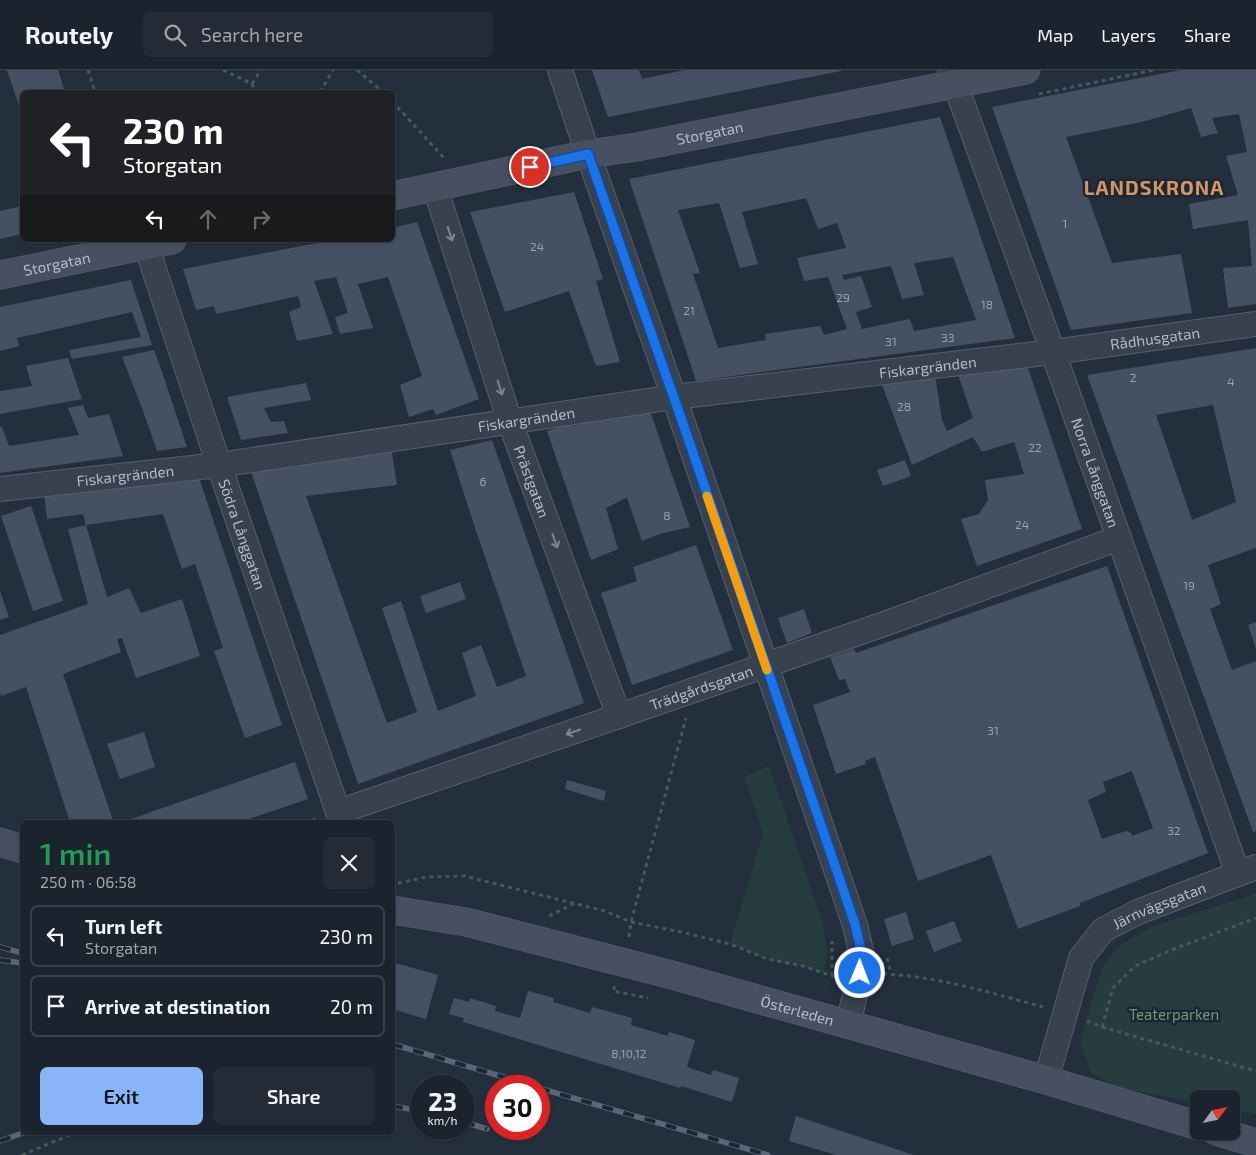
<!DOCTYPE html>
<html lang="en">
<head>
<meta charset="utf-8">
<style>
  body { margin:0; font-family:"Exo 2",sans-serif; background:#242b36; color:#f1f3f6; height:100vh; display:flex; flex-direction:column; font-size:19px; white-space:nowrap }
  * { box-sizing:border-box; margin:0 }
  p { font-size:16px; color:#a0a4aa }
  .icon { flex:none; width:28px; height:28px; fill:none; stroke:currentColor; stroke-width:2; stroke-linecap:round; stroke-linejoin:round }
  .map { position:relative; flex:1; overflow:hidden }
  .sheet { position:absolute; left:20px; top:750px; width:375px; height:315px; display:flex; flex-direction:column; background:#1b232e; border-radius:8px; box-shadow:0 1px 4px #0004,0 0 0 1px #39404a }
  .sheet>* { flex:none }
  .guide { position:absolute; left:20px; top:20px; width:375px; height:152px; border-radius:8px; box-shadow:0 1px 4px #0004,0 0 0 1px #39404a; background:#202124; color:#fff; overflow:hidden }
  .needle { width:32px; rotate:57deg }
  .controls { position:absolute; left:1190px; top:1020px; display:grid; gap:10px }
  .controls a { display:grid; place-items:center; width:50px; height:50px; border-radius:8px; background:#1b232e; box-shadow:0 1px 4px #0004,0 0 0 1px #39404a; font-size:25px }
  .speed { position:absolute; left:410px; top:1005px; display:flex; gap:10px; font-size:25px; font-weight:700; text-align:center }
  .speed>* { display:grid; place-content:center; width:65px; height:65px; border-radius:50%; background:#1b232e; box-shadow:0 1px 4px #0004,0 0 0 1px #39404a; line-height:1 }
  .speed small { font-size:12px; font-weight:400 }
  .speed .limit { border:8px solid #d22; background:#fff; color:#111 }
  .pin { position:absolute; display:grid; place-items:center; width:42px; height:42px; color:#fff; margin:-21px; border:2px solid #fff; border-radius:50%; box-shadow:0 1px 5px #0007 }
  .me { position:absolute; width:55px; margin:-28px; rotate:1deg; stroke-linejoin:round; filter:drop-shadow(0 0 4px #0008) }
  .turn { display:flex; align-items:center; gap:18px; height:105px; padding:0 20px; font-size:22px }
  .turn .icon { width:65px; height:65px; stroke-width:2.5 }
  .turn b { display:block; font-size:35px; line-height:42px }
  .lanes { display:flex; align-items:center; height:48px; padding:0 20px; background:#0003; justify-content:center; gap:25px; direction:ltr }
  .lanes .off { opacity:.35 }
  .round { display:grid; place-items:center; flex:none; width:52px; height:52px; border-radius:8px; background:#242b36 }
  .overview { display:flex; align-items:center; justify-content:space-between; height:85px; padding:0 20px }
  h1 { font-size:30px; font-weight:600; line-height:38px; color:#1e9e55 }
  .cta { display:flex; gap:10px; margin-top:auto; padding:10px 20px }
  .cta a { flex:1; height:58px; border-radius:8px; background:#8ab4f8; color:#111; font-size:20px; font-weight:600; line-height:58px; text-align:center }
  .cta a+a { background:#242b36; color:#f1f3f6 }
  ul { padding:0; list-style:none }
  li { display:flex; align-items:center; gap:15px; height:62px; margin:0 10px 8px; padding:0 10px; border:2px solid #39404a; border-radius:8px }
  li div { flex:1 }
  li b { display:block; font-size:19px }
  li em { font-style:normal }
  header { display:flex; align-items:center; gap:30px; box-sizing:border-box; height:70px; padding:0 25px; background:#1b232e; border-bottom:1px solid #39404a }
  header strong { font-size:24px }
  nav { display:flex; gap:28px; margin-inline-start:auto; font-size:18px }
  .search { width:350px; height:45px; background:#242b36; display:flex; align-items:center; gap:12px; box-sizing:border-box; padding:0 18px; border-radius:8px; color:#a0a4aa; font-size:19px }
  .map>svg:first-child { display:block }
  .green { fill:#263c3f }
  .building { fill:#455162; fill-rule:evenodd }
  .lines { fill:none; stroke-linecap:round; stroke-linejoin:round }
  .street-casing { stroke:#565f6c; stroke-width:26 }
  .secondary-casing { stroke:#565f6c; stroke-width:29 }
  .path { stroke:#44595c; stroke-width:3; stroke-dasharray:4 4; stroke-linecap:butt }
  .street { stroke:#38414e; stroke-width:24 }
  .secondary { stroke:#465061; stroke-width:28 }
  .rail-casing { stroke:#5a6575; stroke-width:5.5 }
  .rail { stroke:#1d2633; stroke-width:4; stroke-dasharray:11; stroke-linecap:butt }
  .oneway { stroke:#7c8592 }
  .route-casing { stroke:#114b97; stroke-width:12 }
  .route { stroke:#1a73e8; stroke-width:9 }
  .slow { stroke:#f59e0b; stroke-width:9 }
  .labels { text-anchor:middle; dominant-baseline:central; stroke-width:5; stroke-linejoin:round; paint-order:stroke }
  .number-label { font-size:12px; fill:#98a1af }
  .street-label { font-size:15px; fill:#b4bcc9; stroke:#1d2633 }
  .park-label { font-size:15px; fill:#6b9a76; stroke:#1d2633 }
  .district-label { font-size:20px; font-weight:bold; letter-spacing:1px; fill:#d59563; stroke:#1d2633 }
</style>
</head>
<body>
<header>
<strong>Routely</strong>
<div class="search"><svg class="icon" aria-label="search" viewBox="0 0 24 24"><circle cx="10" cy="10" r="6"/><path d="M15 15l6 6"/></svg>Search here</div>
<nav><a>Map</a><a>Layers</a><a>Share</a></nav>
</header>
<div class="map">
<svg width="1256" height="1085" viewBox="0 0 1256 1085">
  <rect width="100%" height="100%" fill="#242f3e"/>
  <path class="green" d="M769,696L821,848L827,879L824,903L802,896L767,889L730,874L763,763L744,707Z
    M1256,823V1044L1231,1039V1029H1199V1033L1120,1018L1091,1003L1080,972L1089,940L1104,894L1121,874L1156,855L1240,829Z"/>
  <path class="building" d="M7,0H58L65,22H22V45Z
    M592,0H639L642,9L685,0H841V1L608,47Z
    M1181,0H1256V234L1228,238L1223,198L1252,196L1248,150L1193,159L1189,134L1238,125L1226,86L1247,82L1239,44L1212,48L1218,63L1201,67L1191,38L1142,52L1066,67L1112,193L1181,184L1192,243L1071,260L992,37Z
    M940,47L1015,268L696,311L629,109ZM806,128L818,159L837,153L846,178L797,188L804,211L828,207L847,259L824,265L820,256L765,264L766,270L718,278L693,204L700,203L678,140L719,133L740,198L758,194L742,142ZM953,187L976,250L914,261L910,249L862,259L856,242L872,237L861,206L844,210L842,205L891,196L902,229L924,225L914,193Z
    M574,122L603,209L596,211L620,292L596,296L569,221L505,242L470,142Z
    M22,136V164L0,169V141Z
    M417,152L479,329L436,345L433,339L409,347L400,315L422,306L388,207L358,214L373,258L340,264L335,247L348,243L336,207L314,211L333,264L297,271L289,242L301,237L298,226L216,244L214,236L196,240L183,199L332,170H392V158Z
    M131,210L152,275L72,289L69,280L141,267L132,242L17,268L19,276L0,281V237Z
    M1256,278V478L1208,495L1221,534L1210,539L1232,600L1256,591V761L1253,762L1087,305ZM1213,335L1236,432L1192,450L1156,345Z
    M154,280L161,299L187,377L157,381L142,338L122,287Z
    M68,288L82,329L0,344V321L32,316L26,296Z
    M1026,292L1082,459L977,496L961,449L979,444L988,430L985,410L1024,404L1014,372L982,382L973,367L912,395L881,312L935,305L942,350L947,361L973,348L957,302Z
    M306,313L311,330L264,338L271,352L284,351L288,363L241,370L227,327Z
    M83,335L88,348L109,344L123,386L0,403V357H2L9,376L79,365L68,338Z
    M650,341L690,457L660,464L642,471L627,428L624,429L606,438L618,479L591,490L547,361L572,352L574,356L597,348Z
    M492,370L564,575L570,592L584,633L358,714L249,396L391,377L397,415L306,426L387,653L417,642L382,538L401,531L438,641L476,626L462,583L481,575L497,617L526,606L475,458L450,380Z
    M905,390L911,406L883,416L877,400Z
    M197,402L282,655L245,668L214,581L223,578L195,494L182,499L163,444L86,455L83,444L47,449L44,422Z
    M31,436L63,531L33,541L1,446Z
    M86,455L107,527L129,518L141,543L182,529L200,586L136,608L122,568L117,569L121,582L63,604L113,750L105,752H70L26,617L1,626L0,623V565L88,534L68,459Z
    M696,475L733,580L632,615L601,523L637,511L633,497Z
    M1107,496L1208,783L1080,833V836L1018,859L991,785L918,811L875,687L865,691L866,694L836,704L813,635L850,622L845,609L839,610L830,587L854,579L856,583ZM1132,701L1153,758L1132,766L1131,763L1126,761L1102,769L1088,730L1106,722L1103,712Z
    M460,512L466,529L426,543L420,526Z
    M0,521L9,547L0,550Z
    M804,539L812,563L787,573L778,548Z
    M1256,552V579L1248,555Z
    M144,662L155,697L120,709L107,674Z
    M295,692L308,729L240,752H129L128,750Z
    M567,710L606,721L604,731L565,719Z
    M906,842L914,869L892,876L884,849Z
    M954,851L962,871L934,882L926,861Z
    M392,892L438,905L426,949L392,939Z
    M528,921L554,928L553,932L590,943L592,937L632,948L631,955L668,966L669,962L695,970L687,997L711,1005L713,1000L739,1008L732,1032L681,1016L680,1018L463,952L464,948L449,944L454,928L469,932L470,928L496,936L495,941L520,948Z
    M796,1046L914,1085H836L789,1071Z"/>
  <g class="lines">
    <defs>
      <g id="street">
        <path d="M560,0L588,84L674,327L855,855L862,885L860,903L848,955"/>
        <path id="s1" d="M950,0L1053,282L1238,804"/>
        <path id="s2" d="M435,117L510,352L619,646"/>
        <path id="s3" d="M146,175L219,395L338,742L340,752"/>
        <path id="s4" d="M0,419L219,395L674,327L1053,282L1256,254"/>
        <path id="s5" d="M338,742L619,646L887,553L1119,468"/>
        <path id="s6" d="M1046,1010L1081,888L1103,860L1138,842L1256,797"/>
      </g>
      <g id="secondary">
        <path id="s7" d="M392,126L588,84L637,77L1026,0"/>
        <path id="s8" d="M0,205L172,170"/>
        <path d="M0,772L22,779"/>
        <path id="s9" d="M392,840L466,852L672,905L1046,1010L1199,1056"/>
        <path d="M1216,1061L1256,1073"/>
      </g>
    </defs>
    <use href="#street" class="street-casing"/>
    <use href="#secondary" class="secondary-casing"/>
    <path class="path" d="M88,0L95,22
      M223,0L252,14L255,22
      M357,0L383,22
      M252,14L261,0
      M320,22L333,0
      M1039,24L1154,0
      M392,31L444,88
      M305,752L316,749
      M398,813L427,807L464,806L605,841L631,852L681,862L730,874L767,889L803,896L832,906H835
      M549,846L575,833
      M629,867L631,852L686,648
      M887,888L891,904
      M883,904C936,906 992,923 1043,937
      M832,906V871
      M615,916L613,921L648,928
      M1087,951L1102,957L1256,1001
      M1102,957L1113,918L1135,896L1174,879L1256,848
      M22,1085L77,1062"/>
    <use href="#street" class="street"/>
    <use href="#secondary" class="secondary"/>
    <defs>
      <path id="rail" d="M0,877L22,883
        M0,890L22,893
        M392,974L534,1016
        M539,1018L768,1085
        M392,1036L421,1041
        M464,1052L487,1059
        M0,1071L26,1062"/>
    </defs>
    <use href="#rail" class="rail-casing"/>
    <use href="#rail" class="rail"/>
  </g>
  <defs><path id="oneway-shaft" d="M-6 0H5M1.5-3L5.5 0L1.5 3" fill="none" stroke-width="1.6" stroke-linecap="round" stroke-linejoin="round" transform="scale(1.25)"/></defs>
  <g class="oneway">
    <use href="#oneway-shaft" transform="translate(450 164) rotate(72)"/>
    <use href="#oneway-shaft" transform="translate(500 318) rotate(72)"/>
    <use href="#oneway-shaft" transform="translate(555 471) rotate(70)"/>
    <use href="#oneway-shaft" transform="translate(573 662) rotate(161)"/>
  </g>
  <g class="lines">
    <defs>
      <path id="route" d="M530,97L588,84L680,345L855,854L862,885L860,903"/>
    </defs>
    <use href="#route" class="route-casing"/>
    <use href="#route" class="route"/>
    <path class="slow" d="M707,426L767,600"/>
  </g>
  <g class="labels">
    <g class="number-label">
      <text x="1065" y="153">1</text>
      <text x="537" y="176">24</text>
      <text x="843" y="227">29</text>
      <text x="987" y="234">18</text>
      <text x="689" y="240">21</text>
      <text x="948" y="267">33</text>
      <text x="891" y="271">31</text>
      <text x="1133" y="307">2</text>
      <text x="1231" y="311">4</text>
      <text x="904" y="336">28</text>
      <text x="1035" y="377">22</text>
      <text x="483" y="411">6</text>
      <text x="667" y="445">8</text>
      <text x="1022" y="454">24</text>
      <text x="1189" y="515">19</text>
      <text x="993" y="660">31</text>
      <text x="1174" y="760">32</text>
      <text x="629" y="983">8,10,12</text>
    </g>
    <g class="street-label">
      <text stroke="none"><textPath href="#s7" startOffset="324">Storgatan</textPath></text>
      <text stroke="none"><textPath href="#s8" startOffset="58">Storgatan</textPath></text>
      <text stroke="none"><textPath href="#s4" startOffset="1165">Rådhusgatan</textPath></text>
      <text stroke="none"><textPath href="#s4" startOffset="936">Fiskargränden</textPath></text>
      <text stroke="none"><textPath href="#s4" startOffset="531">Fiskargränden</textPath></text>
      <text stroke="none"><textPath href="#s1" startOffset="428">Norra Långgatan</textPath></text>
      <text stroke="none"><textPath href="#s4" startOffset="126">Fiskargränden</textPath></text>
      <text stroke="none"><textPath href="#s2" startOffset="310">Prästgatan</textPath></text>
      <text stroke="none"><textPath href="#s3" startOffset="305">Södra Långgatan</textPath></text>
      <text stroke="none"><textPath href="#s5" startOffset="384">Trädgårdsgatan</textPath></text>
      <text stroke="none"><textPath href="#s6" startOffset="224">Järnvägsgatan</textPath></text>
      <text stroke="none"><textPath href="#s9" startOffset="418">Österleden</textPath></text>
    </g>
    <g class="park-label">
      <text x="1174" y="944">Teaterparken</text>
    </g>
    <g class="district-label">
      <text x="1154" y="117">LANDSKRONA</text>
    </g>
  </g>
</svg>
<div class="controls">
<a><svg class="needle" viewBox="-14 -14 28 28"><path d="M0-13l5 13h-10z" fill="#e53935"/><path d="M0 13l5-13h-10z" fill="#a0a4aa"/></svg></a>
</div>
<div class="speed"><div>23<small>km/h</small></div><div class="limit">30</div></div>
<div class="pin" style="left:530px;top:97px;background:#d93025"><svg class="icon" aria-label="arrive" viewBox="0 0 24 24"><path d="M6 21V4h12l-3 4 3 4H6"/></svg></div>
<svg class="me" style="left:860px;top:903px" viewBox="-20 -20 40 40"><circle r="17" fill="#1a73e8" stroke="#fff" stroke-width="3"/><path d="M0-11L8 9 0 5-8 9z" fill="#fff"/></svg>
<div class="guide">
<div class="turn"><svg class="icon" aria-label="left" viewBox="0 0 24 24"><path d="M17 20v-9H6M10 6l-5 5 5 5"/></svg><div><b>230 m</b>Storgatan</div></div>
<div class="lanes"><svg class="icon" aria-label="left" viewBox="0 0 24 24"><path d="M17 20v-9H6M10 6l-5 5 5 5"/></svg><svg class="icon off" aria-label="ahead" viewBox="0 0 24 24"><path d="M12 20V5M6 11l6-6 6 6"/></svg><svg class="icon off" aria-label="right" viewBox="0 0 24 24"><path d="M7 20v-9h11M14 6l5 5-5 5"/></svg></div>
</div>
<section class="sheet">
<div class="overview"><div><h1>1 min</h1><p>250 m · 06:58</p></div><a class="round"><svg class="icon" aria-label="close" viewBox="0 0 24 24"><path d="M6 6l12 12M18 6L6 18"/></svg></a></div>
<ul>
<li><svg class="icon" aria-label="left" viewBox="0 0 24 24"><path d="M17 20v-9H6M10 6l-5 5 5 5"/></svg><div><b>Turn left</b><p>Storgatan</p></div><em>230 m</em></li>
<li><svg class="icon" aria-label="arrive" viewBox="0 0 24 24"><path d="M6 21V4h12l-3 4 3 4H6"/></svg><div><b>Arrive at destination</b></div><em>20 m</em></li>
</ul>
<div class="cta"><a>Exit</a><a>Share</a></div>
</section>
</div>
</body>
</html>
